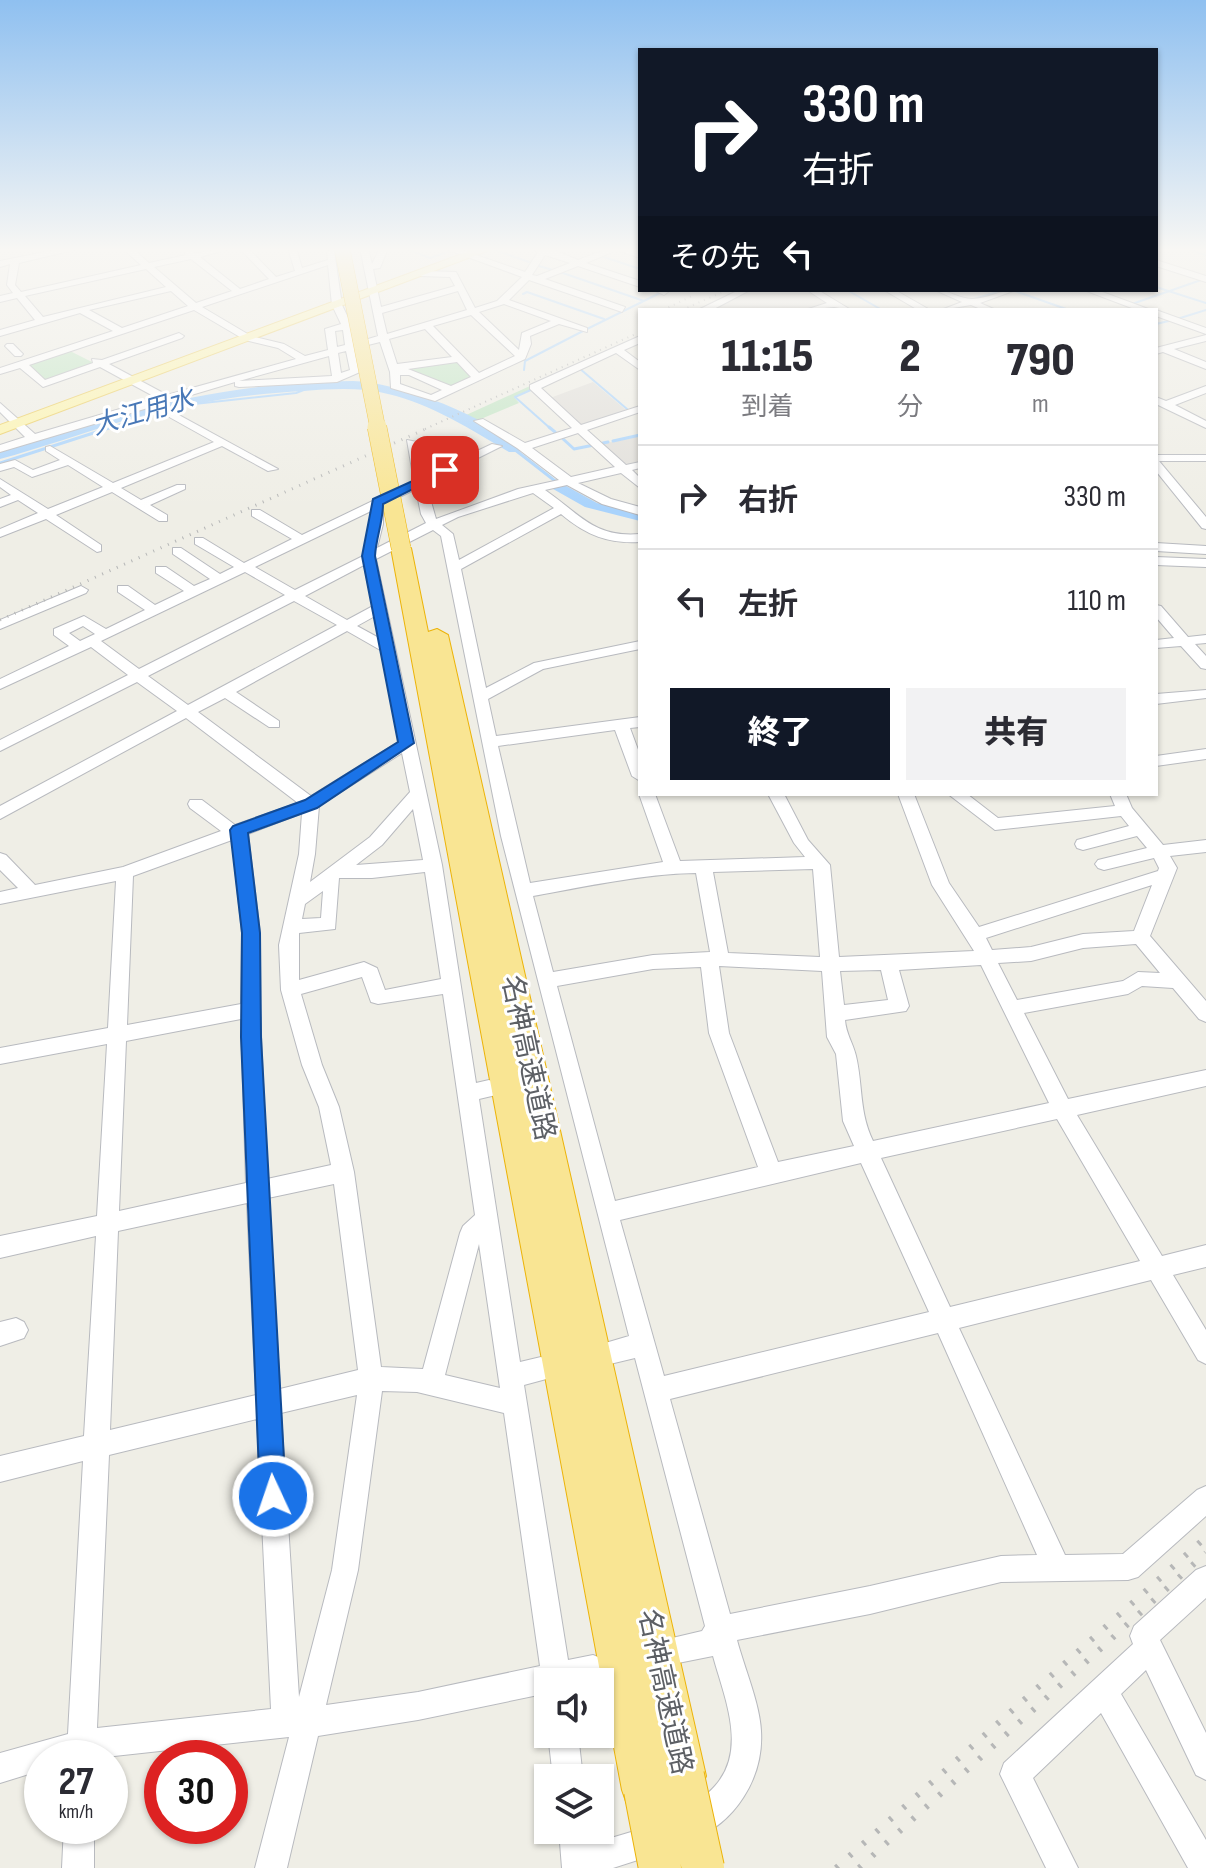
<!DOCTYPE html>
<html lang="ja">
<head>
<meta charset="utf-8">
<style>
  body { margin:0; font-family:"Sofia Sans Condensed","Noto Sans JP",sans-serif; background:#f2f2f3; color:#2b2b33; height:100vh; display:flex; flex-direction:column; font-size:30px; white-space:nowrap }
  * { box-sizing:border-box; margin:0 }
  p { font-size:26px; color:#7c7c81 }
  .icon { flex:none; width:44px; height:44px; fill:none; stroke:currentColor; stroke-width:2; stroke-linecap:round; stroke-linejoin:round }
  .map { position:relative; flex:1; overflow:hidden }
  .side { position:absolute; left:638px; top:308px; width:520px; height:488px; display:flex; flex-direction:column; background:#fff; border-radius:0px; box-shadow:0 2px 6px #0004 }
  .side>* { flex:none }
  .hud { position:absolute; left:638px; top:48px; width:520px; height:244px; border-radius:0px; box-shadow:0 2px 6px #0004; background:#111827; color:#fff; overflow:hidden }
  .tools { position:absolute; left:534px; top:1668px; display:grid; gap:16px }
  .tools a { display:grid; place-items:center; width:80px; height:80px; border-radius:0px; background:#fff; box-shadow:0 2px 6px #0004; font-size:40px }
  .speed { position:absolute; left:24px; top:1740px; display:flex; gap:16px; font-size:40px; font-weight:700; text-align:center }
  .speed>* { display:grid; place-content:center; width:104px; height:104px; border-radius:50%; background:#fff; box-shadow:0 2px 6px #0004; line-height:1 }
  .speed small { font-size:20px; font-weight:400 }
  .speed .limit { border:12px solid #d22; background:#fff; color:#111 }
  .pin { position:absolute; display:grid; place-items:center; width:68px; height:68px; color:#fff; margin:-34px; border-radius:16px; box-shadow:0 4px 12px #0006 }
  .me { position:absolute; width:88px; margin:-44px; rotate:357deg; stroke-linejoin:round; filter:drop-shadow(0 0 6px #0008) }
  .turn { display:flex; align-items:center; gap:28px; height:168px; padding:0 32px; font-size:36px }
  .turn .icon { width:104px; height:104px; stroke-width:2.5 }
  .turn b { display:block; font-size:56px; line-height:68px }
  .then { display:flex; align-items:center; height:76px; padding:0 32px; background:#0003; gap:16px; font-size:30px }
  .eta { display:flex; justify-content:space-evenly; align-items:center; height:136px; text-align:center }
  .eta b { font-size:48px; font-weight:800; line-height:56px }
  .action { display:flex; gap:16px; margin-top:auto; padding:16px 32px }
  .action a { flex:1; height:92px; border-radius:0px; background:#111827; color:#fff; font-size:32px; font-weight:800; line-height:92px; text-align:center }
  .action a+a { background:#f2f2f3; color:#2b2b33 }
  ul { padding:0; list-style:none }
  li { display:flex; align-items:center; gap:24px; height:104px; padding:0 32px; border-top:2px solid #e1e1e2 }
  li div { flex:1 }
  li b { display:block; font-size:30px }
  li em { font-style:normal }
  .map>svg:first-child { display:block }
  .industrial { fill:#e1dfda }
  .green { fill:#c3e5c5 }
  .water { fill:#a9d3fc }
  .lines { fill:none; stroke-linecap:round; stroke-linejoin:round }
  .stream-far1 { stroke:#a9d3fc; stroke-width:2 }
  .stream { stroke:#a9d3fc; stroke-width:3 }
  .river { fill:#a9d3fc; fill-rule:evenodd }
  .minor-casing { stroke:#b8babf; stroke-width:2 }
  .major-casing { stroke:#ecce61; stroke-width:2 }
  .highway-casing { stroke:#ecb309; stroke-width:2 }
  .minor { fill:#fff; fill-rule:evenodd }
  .major { fill:#fcf4ae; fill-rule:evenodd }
  .highway { fill:#f9e593; fill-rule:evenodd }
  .rail-far2 { stroke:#b6b7b7; stroke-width:2; stroke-dasharray:1 5; stroke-linecap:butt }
  .rail-far1 { stroke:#b6b7b7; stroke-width:3; stroke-dasharray:1 7; stroke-linecap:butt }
  .rail { stroke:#b6b7b7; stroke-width:6; stroke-dasharray:3 15; stroke-linecap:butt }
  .highway-bridge-far2-casing { stroke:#ecb309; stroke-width:16; stroke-linecap:butt }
  .highway-bridge-far1-casing { stroke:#ecb309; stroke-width:20; stroke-linecap:butt }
  .highway-bridge-casing { stroke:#ecb309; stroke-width:44; stroke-linecap:butt }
  .highway-bridge-far2 { stroke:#f9e593; stroke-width:15 }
  .highway-bridge-far1 { stroke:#f9e593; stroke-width:19 }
  .highway-bridge { stroke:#f9e593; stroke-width:42 }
  .route { fill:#1a73e8; stroke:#114b97; stroke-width:2 }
  .labels { text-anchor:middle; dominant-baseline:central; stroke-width:6; stroke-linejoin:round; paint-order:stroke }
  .far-water-label { font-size:26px; font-style:italic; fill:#4878b7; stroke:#fff }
  .street-label { font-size:28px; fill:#5d6065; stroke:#fff }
</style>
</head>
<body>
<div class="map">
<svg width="1206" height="1868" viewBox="0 0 1206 1868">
  <rect width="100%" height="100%" fill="#efeee6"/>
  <path class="industrial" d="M752,290H808L831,305L806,310L710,309Z
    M593,382L626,410L580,425L550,398Z
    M640,436V461L629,464L622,463L602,444Z"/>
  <path class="green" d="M70,351L96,364L45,382L28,365Z
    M457,361L474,377L451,387L437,380L398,371Z
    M530,386L532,389L514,397L519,403L476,421L464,416Z"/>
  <path class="water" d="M559,482L597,503L640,513V521L585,507L546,485Z"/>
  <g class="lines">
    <path class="stream-far1" d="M404,248L430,258L450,251
      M1185,248L1206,255
      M495,250L529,262
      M601,256L640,269
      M539,266L556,271
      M560,272L644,301
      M1156,287L1206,303
      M815,290H824
      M847,290L882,310
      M1015,291L1069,310
      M523,294L527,292L604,319
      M974,299L1004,290
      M1132,304L1204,279
      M1177,319L1206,310
      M1156,324L1173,320
      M587,329L660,293
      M579,368L627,409
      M524,370L525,361L583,331
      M533,389L515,397L551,429
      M106,429L176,406L296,393L314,386"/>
    <path class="stream" d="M549,427L555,432
      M561,437L574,449L594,445
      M613,441L640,435
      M603,443L608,442
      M514,449L559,484
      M0,463L112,427"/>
    <path class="river" d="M353,381C398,382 490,417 521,449L519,452H509C471,430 432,404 388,394C361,387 331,389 303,391C242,394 182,405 123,421C82,433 41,448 0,459V449C116,413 230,381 353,381Z"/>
    <defs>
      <path id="minor" d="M64,248H82L19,263L15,285L21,292L141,265L122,248H132L149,263L186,255L184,252L188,249L195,253L233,248L200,257L240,289L269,279L239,248H248L276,277L295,271L288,248H296L302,268L328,260L327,252L334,250L342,305L352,326L355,343L378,336L360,248H368L372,264L380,248H388L380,268L373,269L381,307L455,286L450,277L420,276L423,271L456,272L475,308L497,301L522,277L443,248H456L525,272L538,252L529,248H549L578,260C600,251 616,245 640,252V258L617,250L586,263L640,281V287L578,266L545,279L625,307L622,312L529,280L509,300L587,328V332L559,324L530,336L531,344L525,359L435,401L391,388L390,372L380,342L356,348L360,372L337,382L239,387L235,386V382L0,452V445L25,437L0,412V403L35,434L157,398L100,367L43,387L20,368L0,374V368L113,331L80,313L0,336V330L35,320L17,298L0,302V296L13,293L7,285L10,264L0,267V261ZM545,255L570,263L537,276L532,275ZM191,259L232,291L196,303L154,267ZM328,265L332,305L341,324L325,329L328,350L305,356L284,344L251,336L202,307ZM146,269L166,287L43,317L25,296ZM171,291L188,306L122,328L89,310ZM458,291L467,310L387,334L382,313ZM504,304L551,321L522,333L519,350L479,312ZM194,310L245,340L278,348L296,359L167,395L109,364L182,338L184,336L179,333L102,360L92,359L93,363L45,380L29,365ZM471,315L515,356L479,373L433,326ZM425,329L452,357L397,364L389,339ZM343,330L345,345L337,347L335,331ZM346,351L350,370L341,373L338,353ZM329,356L332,376L239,381ZM457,362L471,377L451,386L408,369ZM400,375H409L442,390L431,395L400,384Z
        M1156,260L1206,276V282L1156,266Z
        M654,290H667L668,292L664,295Z
        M739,290H750L712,310L700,309Z
        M807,290H818L851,310L834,307L805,310L827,303Z
        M884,290H895L930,310H918Z
        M935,290C948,290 960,299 972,299C987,299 1001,290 1016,290L980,303L996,310H983L971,305L941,310L962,302Z
        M1084,290H1097L1151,310H1137Z
        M1156,310L1206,328V334L1156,316Z
        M1206,335V341L1174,349L1206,362V369L1163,352L1156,354V348Z
        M640,336V343L624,350L640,362V370L616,353L541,388L581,425L640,406V412L587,430L626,465L640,462V468L632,470L640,478V488L621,473L578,483L611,499L640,507V515L602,504L567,485L545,490C580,514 594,538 640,534V542C608,544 586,535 561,514L461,569L486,688L534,663L640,641V649L543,669L488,699L496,736L640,717V727L630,728L640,755V781L632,776L615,730L498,746L530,883L663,862L639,794L640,792L655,794L680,861L805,857L794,843L768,794H784L808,840L830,865L839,957L974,951L932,885L898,794H914L949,883L979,927L1158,871L1159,868L1154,858L1104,870L1098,868L1095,864L1098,860L1147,848L1137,836L1083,850L1077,848L1075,844L1077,840L1129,826L1121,816L995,830L948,794H967L998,818L1115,806L1110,794H1126L1132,808L1163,845L1206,840V852L1170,856L1177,868L1150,936L1206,1001V1022L1199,1019L1173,988L1142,986L1128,994L1024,1013L1068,1099L1206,1070V1086L1077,1115L1162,1256L1206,1245V1267L1173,1275L1206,1330V1364L1198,1360L1151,1280L959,1328L1065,1555L1123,1554L1197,1490L1206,1486V1516L1138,1577L1128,1580L1001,1582L870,1614L737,1640C744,1667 760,1704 761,1731C764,1778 735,1823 692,1840L681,1836L677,1825C684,1808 703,1800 715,1786C748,1749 724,1697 713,1656L678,1663L668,1659L664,1649L668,1639L702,1631L705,1626L635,1358L610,1364L602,1360L598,1352L602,1344L629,1336L501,836L441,536L433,530L376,559L442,865L476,1083L489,1080L496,1083L499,1089L496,1095L479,1099L520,1362L541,1357L550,1360L553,1369L550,1378L524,1385L568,1660L593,1655L603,1659L607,1669L603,1679L596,1682H548V1693L418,1720L318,1736L287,1868H255L289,1737L96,1758H42V1770L0,1783V1753L68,1734L83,1461L0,1482V1456L84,1436L96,1236L0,1258V1236L97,1216L107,1044L0,1064V1048L108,1028L116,881L0,904V892L18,888L0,870V853L6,855L35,885L123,867L221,831L190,808L188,804L190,800H202L235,825L298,803L186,718L0,819V806L177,711L137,682L0,751V740L128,675L91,647L0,689V679L69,646L54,635V629L84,616L106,629L145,610L118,592V586H128L155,605L184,591L156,573V567H166L194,586L210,579L173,554V548H181L220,574L234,567L195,544V538H203L244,563L292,539L252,516V510H260L302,535L414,481L407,440L417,442L424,476L492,444L502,446L426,484L436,519L518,489L559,480L517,448L474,421L483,419L525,443L572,428L530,389V385ZM578,433L615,467L571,477L532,448ZM416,489L421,514L426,523L377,548L383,524V505ZM533,493L554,508L459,560L453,534L442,525L458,517ZM371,511V524L363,556L295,590L255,567ZM364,565L373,606L347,620L305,596ZM245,572L285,595L139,669L101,641ZM294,601L337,625L188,705L148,676ZM375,616L379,638L357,626ZM83,626L95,634L80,641L69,633ZM347,631L382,651L400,741L311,796L198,712L225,698L269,727H279V721L236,692ZM402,753L410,792L370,837L310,882L315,854L319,806ZM413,809L423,860L356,865L382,845ZM302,813L299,854L279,945L281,990L302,1065L319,1107L331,1165L267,1179L260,1010V933L248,834ZM232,840L242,933L241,1004L127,1025L133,876ZM813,869L820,957L728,953L713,872ZM425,872L441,979L385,990L377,968L364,962L299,980V933L335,929L339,878H372ZM696,873L710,952L653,955L553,972L533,896C588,886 643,874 696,873ZM1152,885L1134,931L1083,934L1031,947L992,950L986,938ZM323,891L321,918L302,919L305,904ZM1136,944L1160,973L1138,972L1123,981L1017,1000L998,963L1031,961L1083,948ZM981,965L1049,1103L873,1141C859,1112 863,1086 856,1056C853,1043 846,1034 845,1020L906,1011L909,1006L899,970ZM719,966L822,971L827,1037L836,1054L843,1121L854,1146L778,1162L729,1033ZM701,967L709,1033L758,1167L615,1201L557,986L653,969ZM881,970L888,1000L844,1005L840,971ZM362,977L371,1002L378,1004L443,994L475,1215L463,1226L460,1233L423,1369L381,1367L354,1172L339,1107L322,1065L301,994ZM241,1019L246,1183L119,1211L126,1041ZM1057,1119L1140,1261L950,1307L881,1158ZM861,1163L929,1312L664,1376L620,1220ZM334,1184L358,1370L280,1389L268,1198ZM247,1203L256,1395L110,1430L118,1231ZM479,1244L500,1388L445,1375ZM938,1333L1037,1555L1001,1556L870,1586L730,1614L670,1399ZM382,1391L417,1392L504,1413L540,1666L418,1692L326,1705L358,1570ZM357,1395L332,1570L299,1697L281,1413ZM257,1419L271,1709L97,1728L109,1455Z
        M7,344H13L23,354L21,356H15L5,346Z
        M1206,386V393L1175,405L1206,421V428L1156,404V397L1166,401Z
        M166,408L278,469L268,471L222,446L121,488L141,500L177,485H185V489L150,505L167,515V521H159L112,492L56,515L101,545V551L97,552L46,519L0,537V529L38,513L18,500L0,507V499L11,495L0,487V479L48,509L103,487L68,465L32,477L14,467L0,471V464L15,460L33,470L60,460L46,451V447L50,446L113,483L214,442L162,413V409Z
        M1156,455H1206V461H1159L1206,517V529L1202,528L1156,471Z
        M1156,543L1206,546V554L1156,551Z
        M1156,557L1206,559V567L1156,565Z
        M81,586L88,590L86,593L0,629V620Z
        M1156,605L1161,606L1188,637L1206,635V643L1195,644L1206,656V669L1201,668L1181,646L1156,648V640L1174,638L1156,617Z
        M1206,690V698L1156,704V694Z
        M1206,749V759L1156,766V756Z
        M16,1318L24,1322L28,1330L24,1338L0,1346V1322Z
        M1206,1566V1598L1160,1640L1206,1733V1780L1196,1775L1146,1670L1121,1694L1206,1840V1868H1188L1101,1713L1033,1778L1078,1868H1046L1000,1774L1004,1763L1133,1644L1130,1636L1134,1626L1196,1570Z
        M548,1734H578L583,1778H553Z
        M658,1824L669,1828L673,1839L669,1850L613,1868H562L559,1830H589L591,1844Z
        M64,1826H94V1868H62Z"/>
      <path id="major" d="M478,248H495L0,434V425Z"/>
      <path id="highway" d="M401,542L411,548L428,632L437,629L448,635L706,1776L699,1792L683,1799L667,1793L662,1807L645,1813L628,1807L622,1790L391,548Z"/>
    </defs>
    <use href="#minor" class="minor-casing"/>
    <use href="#major" class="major-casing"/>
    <use href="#highway" class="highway-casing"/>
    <use href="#minor" class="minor"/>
    <use href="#major" class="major"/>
    <use href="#highway" class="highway"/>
    <path class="rail-far2" d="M663,310L692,296
      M682,310L727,290
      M425,429L640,332"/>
    <path class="rail-far1" d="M0,620L430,427"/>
    <path class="rail" d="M836,1868L1206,1537
      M859,1868L1206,1553"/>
    <defs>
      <path id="highway-bridge-far2" d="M342,248L378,429"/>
      <path id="highway-bridge-far1" d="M377,427L401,548"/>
      <path id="highway-bridge" d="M683,1776L703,1868
        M645,1790L660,1868"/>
    </defs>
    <use href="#highway-bridge-far2" class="highway-bridge-far2-casing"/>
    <use href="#highway-bridge-far1" class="highway-bridge-far1-casing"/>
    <use href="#highway-bridge" class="highway-bridge-casing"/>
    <use href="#highway-bridge-far2" class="highway-bridge-far2"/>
    <use href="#highway-bridge-far1" class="highway-bridge-far1"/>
    <use href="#highway-bridge" class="highway-bridge"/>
  </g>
  <linearGradient id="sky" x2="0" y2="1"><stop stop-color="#8fc0f0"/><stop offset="0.49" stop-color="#f8f7f4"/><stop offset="1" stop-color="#f8f7f4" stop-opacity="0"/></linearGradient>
  <rect width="1206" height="510" fill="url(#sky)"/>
  <path class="route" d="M441,468L451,470L383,504C383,522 376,538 375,556L414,743L317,808L248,833L260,933L261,1037L286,1496L282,1505L273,1509L264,1505L260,1496L241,1037L242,933L230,830L233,826L305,800L398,742L362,556L373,499Z"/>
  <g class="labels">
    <g class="far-water-label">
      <text transform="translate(143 413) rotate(-16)">大江用水</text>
    </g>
    <g class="street-label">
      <text transform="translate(528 1058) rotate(78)">名神高速道路</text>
      <text transform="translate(665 1692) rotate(78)">名神高速道路</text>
    </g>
  </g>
</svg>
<div class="tools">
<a><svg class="icon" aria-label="sound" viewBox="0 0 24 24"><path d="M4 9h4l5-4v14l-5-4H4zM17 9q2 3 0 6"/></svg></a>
<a><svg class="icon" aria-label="layers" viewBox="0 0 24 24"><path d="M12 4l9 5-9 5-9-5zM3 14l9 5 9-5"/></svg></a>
</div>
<div class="speed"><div>27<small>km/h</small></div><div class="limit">30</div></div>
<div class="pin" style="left:445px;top:470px;background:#d93025"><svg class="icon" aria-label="arrive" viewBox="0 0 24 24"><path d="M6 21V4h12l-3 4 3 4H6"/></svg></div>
<svg class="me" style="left:273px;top:1496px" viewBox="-20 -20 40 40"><circle r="17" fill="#1a73e8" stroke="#fff" stroke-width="3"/><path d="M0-11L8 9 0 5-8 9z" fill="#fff"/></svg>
<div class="hud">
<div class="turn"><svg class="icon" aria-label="right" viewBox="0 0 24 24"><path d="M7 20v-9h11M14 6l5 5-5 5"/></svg><div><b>330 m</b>右折</div></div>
<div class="then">その先<svg class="icon" aria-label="left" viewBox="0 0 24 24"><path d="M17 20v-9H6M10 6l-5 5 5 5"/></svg></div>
</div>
<section class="side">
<div class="eta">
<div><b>11:15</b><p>到着</p></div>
<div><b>2</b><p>分</p></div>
<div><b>790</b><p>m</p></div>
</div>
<ul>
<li><svg class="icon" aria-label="right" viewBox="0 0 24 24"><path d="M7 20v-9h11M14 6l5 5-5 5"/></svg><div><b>右折</b></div><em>330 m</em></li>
<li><svg class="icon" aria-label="left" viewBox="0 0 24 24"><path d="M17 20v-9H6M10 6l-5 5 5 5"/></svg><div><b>左折</b></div><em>110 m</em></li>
</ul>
<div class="action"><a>終了</a><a>共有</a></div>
</section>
</div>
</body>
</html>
